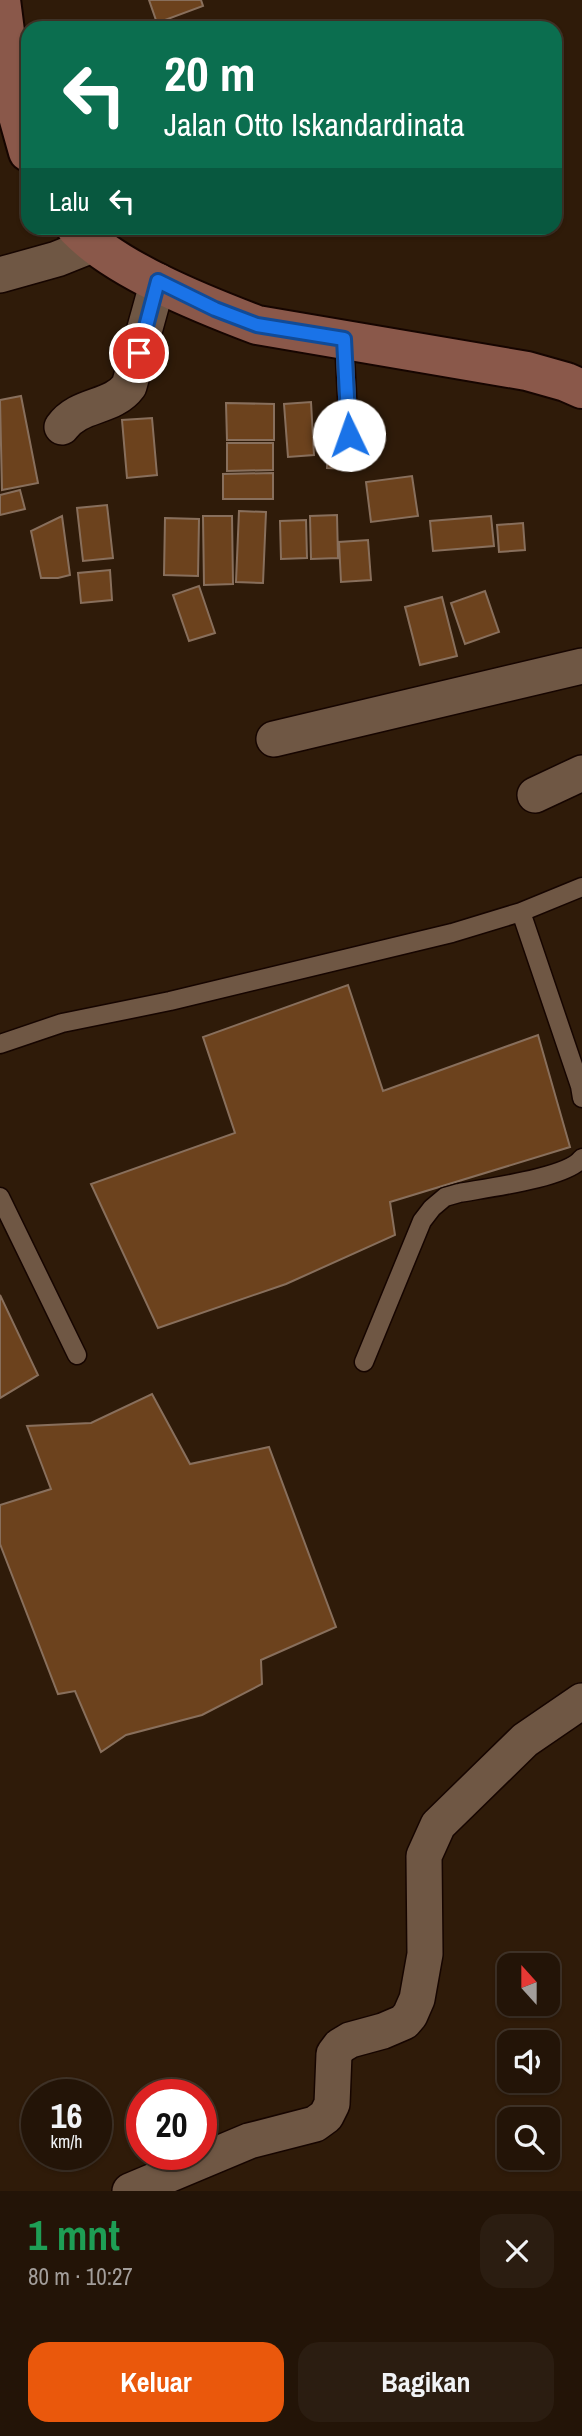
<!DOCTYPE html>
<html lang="id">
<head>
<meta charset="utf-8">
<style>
  body { margin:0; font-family:"Archivo Narrow",sans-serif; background:#2b1d11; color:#f1f3f6; height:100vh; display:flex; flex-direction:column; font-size:26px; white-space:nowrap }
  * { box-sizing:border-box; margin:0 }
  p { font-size:23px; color:#a39e9b }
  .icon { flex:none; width:38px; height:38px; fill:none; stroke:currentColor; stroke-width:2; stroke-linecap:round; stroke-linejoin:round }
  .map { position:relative; height:2191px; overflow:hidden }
  .drawer { display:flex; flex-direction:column; background:#231407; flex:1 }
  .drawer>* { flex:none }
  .hud { position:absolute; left:21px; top:21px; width:541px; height:214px; border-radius:21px; box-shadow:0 2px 5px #0004,0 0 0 2px #403328; background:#0b6e4f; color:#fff; overflow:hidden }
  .needle { width:46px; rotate:339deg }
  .fabs { position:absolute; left:497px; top:1953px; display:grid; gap:14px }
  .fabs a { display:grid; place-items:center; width:63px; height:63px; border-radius:14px; background:#231407; box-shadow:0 2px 5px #0004,0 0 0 2px #403328; font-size:35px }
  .speed { position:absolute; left:21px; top:2079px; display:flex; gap:14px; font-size:35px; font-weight:700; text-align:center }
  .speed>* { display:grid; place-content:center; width:91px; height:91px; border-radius:50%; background:#231407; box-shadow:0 2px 5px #0004,0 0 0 2px #403328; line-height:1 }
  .speed small { font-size:18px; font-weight:400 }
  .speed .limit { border:10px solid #d22; background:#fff; color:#111 }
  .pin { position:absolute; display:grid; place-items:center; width:60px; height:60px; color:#fff; margin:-30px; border:4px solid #fff; border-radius:50%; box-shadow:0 2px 7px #0007 }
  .me { position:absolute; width:77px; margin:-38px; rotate:357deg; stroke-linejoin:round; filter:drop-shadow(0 0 5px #0008) }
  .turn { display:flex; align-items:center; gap:24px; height:147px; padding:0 28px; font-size:32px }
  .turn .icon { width:91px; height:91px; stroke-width:2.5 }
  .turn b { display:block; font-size:49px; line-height:60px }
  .then { display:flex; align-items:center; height:66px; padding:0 28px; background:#0003; gap:14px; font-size:26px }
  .round { display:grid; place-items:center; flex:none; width:74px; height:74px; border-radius:21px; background:#2b1d11 }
  .summary { display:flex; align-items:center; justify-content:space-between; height:119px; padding:0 28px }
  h1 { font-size:42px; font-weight:700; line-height:52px; color:#1e9e55 }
  .cta { display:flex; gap:14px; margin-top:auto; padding:14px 28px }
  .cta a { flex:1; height:80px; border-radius:21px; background:#ea580c; color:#fff; font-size:28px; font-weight:700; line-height:80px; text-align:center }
  .cta a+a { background:#2b1d11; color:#f1f3f6 }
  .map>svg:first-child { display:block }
  .building { fill:#6c421d; stroke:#886f5c; stroke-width:2 }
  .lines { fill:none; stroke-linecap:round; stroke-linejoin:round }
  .lane-casing { stroke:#160500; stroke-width:21 }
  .street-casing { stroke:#160500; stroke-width:38 }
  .secondary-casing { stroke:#160500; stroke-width:42 }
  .lane { stroke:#6f5744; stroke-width:18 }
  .street { stroke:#6f5744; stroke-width:35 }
  .secondary { stroke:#8a584a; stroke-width:38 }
  .route-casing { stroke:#114b97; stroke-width:18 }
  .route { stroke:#1a73e8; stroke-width:12 }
</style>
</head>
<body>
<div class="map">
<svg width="582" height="2191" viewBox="0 0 582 2191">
  <rect width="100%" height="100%" fill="#2f1b09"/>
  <path class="building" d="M149,0H201L203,6L157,23Z
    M21,396L38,483L2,490L0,400Z
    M311,402L314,455L288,457L284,404Z
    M226,403L274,404V440H227Z
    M152,418L157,475L127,478L122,420Z
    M328,436L349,437L348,469L327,468Z
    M227,443H273V470L227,471Z
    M273,473V499H223V474Z
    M412,476L418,516L371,522L366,482Z
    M20,490L25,509L0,515V495Z
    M107,505L113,558L83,561L77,508Z
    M239,511L266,512L263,583L236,582Z
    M337,515L338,558L311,559L310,516Z
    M62,516L70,575L58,578H41L31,531Z
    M203,516H232L233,584L204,585Z
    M491,516L494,546L433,551L430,521Z
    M165,518L199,519L198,576L164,575Z
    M306,520L307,558L281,559L280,521Z
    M523,523L525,550L499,552L497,525Z
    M368,540L371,580L341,582L339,542Z
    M110,570L112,600L81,603L78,573Z
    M199,586L215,633L189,641L173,595Z
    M485,591L499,632L465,644L451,603Z
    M442,597L457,656L420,665L405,607Z
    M348,985L383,1091L538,1035L570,1147L390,1202L395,1235L286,1284L158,1328L91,1184L235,1133L203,1037Z
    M0,1295L38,1375L0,1398Z
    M152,1394L190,1464L269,1447L336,1627L261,1660L262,1684L202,1715L126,1735L101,1752L75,1691L58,1694L0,1544V1505L51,1489L27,1426L91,1423Z"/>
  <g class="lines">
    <defs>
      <path id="lane" d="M344,339L349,435
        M521,912L580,1086L582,1098
        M0,1044L62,1023L170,1001L452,933L521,912L582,887
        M0,1197L77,1355
        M364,1362L422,1221L432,1208L445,1197L459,1193C486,1188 568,1178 582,1158"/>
      <path id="street" d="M0,275L57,259L92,245
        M62,427C79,403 112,409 129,386L158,281
        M274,739L582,666
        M535,795L582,773
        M130,2191L249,2141L315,2124L326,2116L332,2104L334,2054L340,2046L350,2040L383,2031L404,2022L410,2015L417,1999L425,1954L424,1856L438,1825L525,1740L582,1701"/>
      <path id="secondary" d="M1,0L14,102L28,152
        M76,228C116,270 202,304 257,325L527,371L566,382L582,389"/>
    </defs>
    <use href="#lane" class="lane-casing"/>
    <use href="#street" class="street-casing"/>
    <use href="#secondary" class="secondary-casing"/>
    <use href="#lane" class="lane"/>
    <use href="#street" class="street"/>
    <use href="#secondary" class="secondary"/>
  </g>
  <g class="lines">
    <defs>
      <path id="route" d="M139,353L158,281L215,309L257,325L344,339L349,435"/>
    </defs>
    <use href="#route" class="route-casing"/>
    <use href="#route" class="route"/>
  </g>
</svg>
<div class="fabs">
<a><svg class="needle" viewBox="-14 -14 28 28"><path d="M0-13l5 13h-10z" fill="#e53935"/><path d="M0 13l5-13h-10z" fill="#a39e9b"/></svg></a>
<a><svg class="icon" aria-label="sound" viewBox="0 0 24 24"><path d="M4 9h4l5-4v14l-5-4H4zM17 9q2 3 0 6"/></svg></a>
<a><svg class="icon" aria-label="search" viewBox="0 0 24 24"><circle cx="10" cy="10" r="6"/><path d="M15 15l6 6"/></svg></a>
</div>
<div class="speed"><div>16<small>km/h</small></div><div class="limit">20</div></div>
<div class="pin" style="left:139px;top:353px;background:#d93025"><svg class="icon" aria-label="arrive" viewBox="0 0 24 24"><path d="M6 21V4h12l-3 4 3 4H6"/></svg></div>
<svg class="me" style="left:349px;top:435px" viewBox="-20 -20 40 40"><circle r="19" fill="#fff"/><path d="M0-13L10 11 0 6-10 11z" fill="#1a73e8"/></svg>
<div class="hud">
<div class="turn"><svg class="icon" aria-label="left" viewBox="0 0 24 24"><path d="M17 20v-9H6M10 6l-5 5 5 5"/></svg><div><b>20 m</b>Jalan Otto Iskandardinata</div></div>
<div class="then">Lalu<svg class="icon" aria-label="left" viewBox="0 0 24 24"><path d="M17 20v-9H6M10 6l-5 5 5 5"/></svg></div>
</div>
</div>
<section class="drawer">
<div class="summary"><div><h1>1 mnt</h1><p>80 m · 10:27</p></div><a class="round"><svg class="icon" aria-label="close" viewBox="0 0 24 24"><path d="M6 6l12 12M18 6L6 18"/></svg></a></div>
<div class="cta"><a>Keluar</a><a>Bagikan</a></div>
</section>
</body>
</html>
